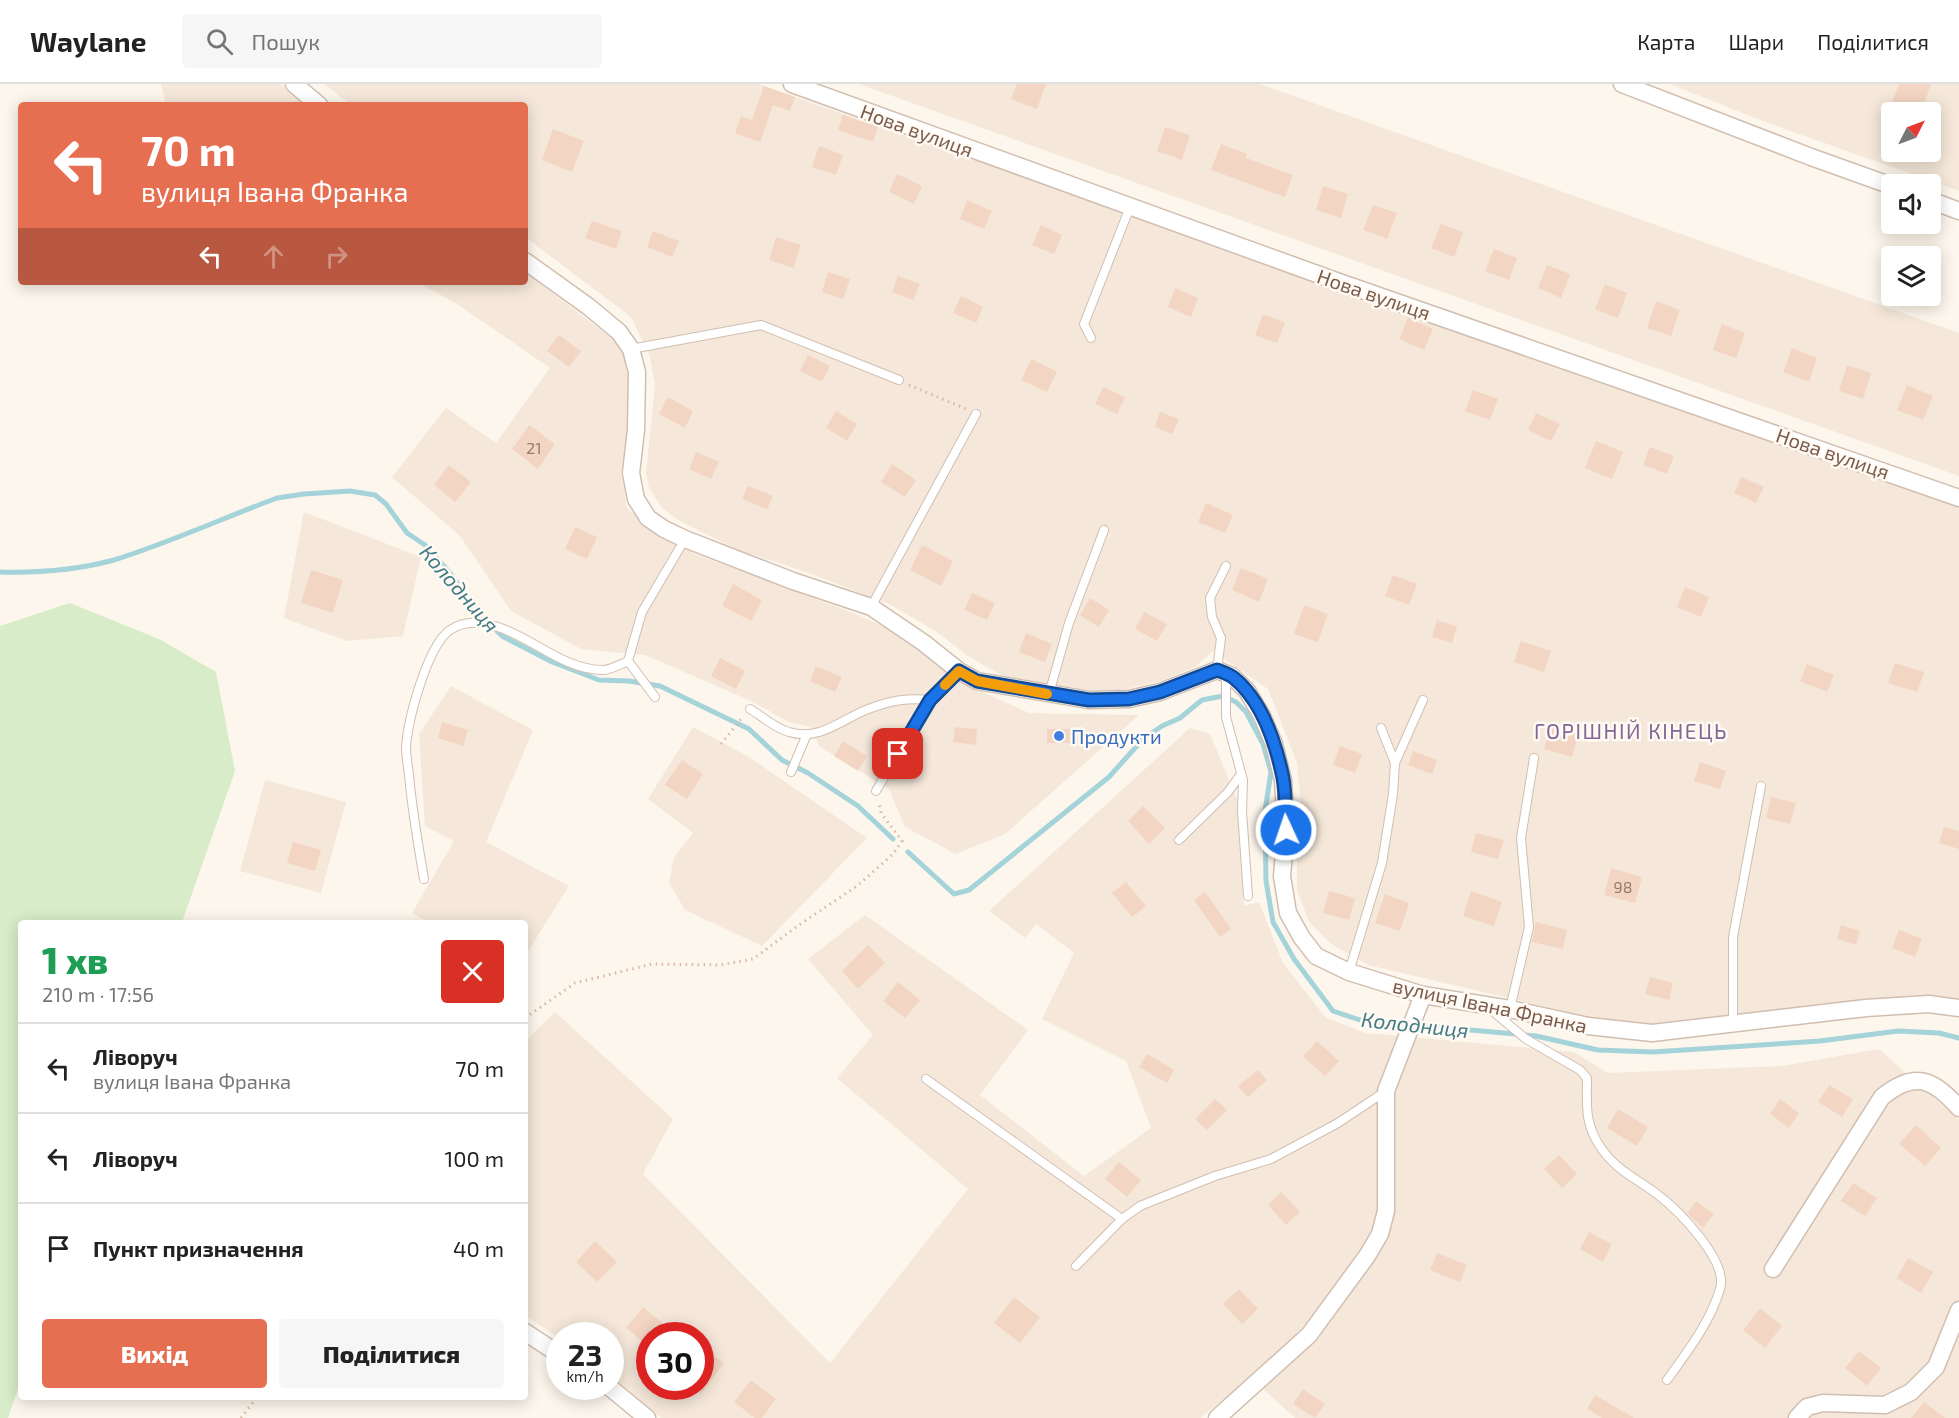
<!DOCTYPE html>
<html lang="uk">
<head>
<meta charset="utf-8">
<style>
  body { margin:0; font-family:"Exo 2",sans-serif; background:#f6f6f6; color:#222; height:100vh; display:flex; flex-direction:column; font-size:22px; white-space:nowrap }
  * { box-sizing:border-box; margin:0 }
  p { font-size:20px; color:#767676 }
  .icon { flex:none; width:33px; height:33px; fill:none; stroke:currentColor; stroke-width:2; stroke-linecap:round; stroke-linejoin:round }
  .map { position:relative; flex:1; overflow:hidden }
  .details { position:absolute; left:18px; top:836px; width:510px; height:480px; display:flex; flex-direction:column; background:#fff; border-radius:6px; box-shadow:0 3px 15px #0003 }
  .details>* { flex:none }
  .guide { position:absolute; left:18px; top:18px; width:510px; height:183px; border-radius:6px; box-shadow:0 3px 15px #0003; background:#e76f51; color:#fff; overflow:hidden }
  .needle { width:39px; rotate:48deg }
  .controls { position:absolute; left:1881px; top:18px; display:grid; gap:12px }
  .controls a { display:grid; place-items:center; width:60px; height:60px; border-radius:6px; background:#fff; box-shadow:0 3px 15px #0003; font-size:30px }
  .speed { position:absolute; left:546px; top:1238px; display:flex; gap:12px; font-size:30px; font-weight:700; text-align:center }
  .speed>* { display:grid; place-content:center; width:78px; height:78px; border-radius:50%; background:#fff; box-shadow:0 3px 15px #0003; line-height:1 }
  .speed small { font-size:15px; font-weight:400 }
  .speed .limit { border:9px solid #d22; background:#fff; color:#111 }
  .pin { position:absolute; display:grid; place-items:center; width:51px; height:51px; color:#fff; margin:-26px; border-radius:12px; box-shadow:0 3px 9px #0006 }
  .me { position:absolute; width:66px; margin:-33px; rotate:357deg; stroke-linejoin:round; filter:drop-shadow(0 0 4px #0008) }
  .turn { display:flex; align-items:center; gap:21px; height:126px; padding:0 24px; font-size:27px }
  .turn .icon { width:78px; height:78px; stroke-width:2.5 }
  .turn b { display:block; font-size:42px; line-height:51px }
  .lanes { display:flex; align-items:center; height:57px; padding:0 24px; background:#0003; justify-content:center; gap:30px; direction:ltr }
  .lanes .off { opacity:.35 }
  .round { display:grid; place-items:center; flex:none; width:63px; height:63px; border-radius:6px; background:#f6f6f6 }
  .overview { display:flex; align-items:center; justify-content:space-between; height:102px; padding:0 24px }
  h1 { font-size:36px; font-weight:800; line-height:45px; color:#1e9e55 }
  .primary-button { display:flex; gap:12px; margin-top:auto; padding:12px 24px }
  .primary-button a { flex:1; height:69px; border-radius:6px; background:#e76f51; color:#fff; font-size:24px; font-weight:800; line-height:69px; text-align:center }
  .primary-button a+a { background:#f6f6f6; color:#222 }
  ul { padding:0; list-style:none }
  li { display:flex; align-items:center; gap:18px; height:90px; padding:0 24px; border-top:2px solid #e0e0e0 }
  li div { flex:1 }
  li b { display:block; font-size:22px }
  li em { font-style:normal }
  header { display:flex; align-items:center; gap:36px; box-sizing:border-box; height:84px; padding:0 30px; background:#fff; border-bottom:2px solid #e0e0e0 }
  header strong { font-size:28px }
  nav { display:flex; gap:33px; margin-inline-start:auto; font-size:21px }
  .search { width:420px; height:54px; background:#f6f6f6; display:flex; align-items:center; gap:15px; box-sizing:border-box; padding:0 21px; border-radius:6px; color:#767676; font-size:22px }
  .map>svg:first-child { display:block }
  .residential { fill:#f5e8da; fill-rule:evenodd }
  .green { fill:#d8ecc9 }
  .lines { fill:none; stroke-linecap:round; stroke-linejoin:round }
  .stream { stroke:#a5d3da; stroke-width:5 }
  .building { fill:#f3d5c3 }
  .service-casing { stroke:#d1beb0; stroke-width:10 }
  .minor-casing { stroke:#d1beb0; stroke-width:19 }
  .path { stroke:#d9b8a5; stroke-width:3; stroke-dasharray:1.5 4.5; stroke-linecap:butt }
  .service { stroke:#fff; stroke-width:8 }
  .minor { stroke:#fff; stroke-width:16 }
  .route-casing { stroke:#114b97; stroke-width:15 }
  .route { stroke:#1a73e8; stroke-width:10 }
  .slow { stroke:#f59e0b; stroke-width:10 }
  .shop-dot { fill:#3f7fe0; stroke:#fffaf3; stroke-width:2 }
  .labels { text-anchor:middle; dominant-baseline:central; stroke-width:5; stroke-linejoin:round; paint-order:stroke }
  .number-label { font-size:16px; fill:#987a6a }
  .street-label { font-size:20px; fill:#7a5c4d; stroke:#fffaf3 }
  .shop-label { font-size:20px; fill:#366cbe; stroke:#fffaf3; text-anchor:start }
  .water-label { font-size:21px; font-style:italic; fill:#437c86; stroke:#fffaf3 }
  .neighbourhood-label { font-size:21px; letter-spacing:1.5px; fill:#846695; stroke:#fffaf3 }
</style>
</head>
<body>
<header>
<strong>Waylane</strong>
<div class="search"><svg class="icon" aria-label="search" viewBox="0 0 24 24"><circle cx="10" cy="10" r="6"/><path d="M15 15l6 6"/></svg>Пошук</div>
<nav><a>Карта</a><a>Шари</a><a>Поділитися</a></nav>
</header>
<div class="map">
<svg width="1959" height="1334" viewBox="0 0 1959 1334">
  <rect width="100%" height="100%" fill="#fdf6ec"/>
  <path class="residential" d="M161,0H281L308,21H166Z
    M324,0H758L1959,421V918L1927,913L1877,914L1658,941L1611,938L1368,881L1330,859L1309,838L1297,806V765L1301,722L1297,679L1268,605L1213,567L1195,583L1161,597L1121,606H1071L1008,595L968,572L934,546L889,520L809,489L736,465L678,436L663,425L649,404L646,389L655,301L650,273L631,233L525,153V21H351Z
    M859,0H1260L1959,249V392Z
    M1670,0H1959V107L1760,36ZM1892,28H1930V68H1892Z
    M525,188L618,259L631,283L629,344L621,390L627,424L659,450L697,471L851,528L898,549L926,572L968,601L1029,629L1139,631L1005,750L956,770L905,743L889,705L819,662L811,643L789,638L751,617L645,571L581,565L511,527L460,452L392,393L446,324L496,359L550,284L457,220L417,198H525Z
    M304,428L421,473L403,552L347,557L284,534Z
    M451,602L533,646L486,758L569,802L525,872V838H428L412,829L454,757L425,742L419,650Z
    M693,643L749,673L867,754L762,862L685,826L669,799L674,773L693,749L648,715Z
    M1190,644L1210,650L1237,715L1244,822L1259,818L1283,879L1326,934L1366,949L1574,968L1608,989L1782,982L1879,965L1959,1036V1334H1295L1251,1294L1200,1334H661L611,1292L610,1251H560L559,1254L525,1231V957L555,928L673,1035L643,1090L830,1279L968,1105L837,994L873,951L808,875L865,831L1028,946L980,1011L1084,1092L1151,1044L1126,977L1042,935L1074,869L1036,840L1025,854L989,827ZM650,1251H700V1302H650Z
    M265,696L346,718L321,809L240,787Z"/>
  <path class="green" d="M70,519L159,555L216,588L235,687L182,838H21V1296L8,1334H0V542Z"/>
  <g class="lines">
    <path class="stream" d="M0,488C38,489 77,486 114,476C169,459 223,434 277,414L304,410L350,407L375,411L386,420L407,449L425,461L450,489L483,533L502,552L552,578L599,596L629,597L660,602L749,645L782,676L808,689L858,722L893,755
      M908,768L954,810L969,806L1109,693L1143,655L1162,642L1180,634L1202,616L1223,612L1236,618L1246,628L1263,660L1271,688L1265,727L1266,797L1273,838L1294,875L1333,927L1360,936L1536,952L1598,966L1653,968L1820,957L1898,947L1939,949L1959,954"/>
  </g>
  <path class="building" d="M1017,0H1046L1037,25L1011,15Z
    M1899,0H1931L1921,28L1892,19Z
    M764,2L795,13L790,27L773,21L760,58L735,49L741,32L752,36Z
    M843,31L878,43L873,58L838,46Z
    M1165,43L1190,51L1182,76L1157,67Z
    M553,45L584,57L572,88L542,76Z
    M1221,60L1247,70L1246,74L1293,91L1285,113L1211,86Z
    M819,62L843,71L836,91L812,83Z
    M897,90L922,102L914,120L889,108Z
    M1323,102L1348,110L1341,134L1316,126Z
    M967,116L992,127L984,145L960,135Z
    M1373,121L1397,129L1387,155L1363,146Z
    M592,137L622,147L616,165L585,154Z
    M1441,140L1463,148L1454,173L1431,164Z
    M1041,141L1062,151L1054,170L1032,161Z
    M653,147L679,157L672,173L647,163Z
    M776,153L801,161L793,184L769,176Z
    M1494,165L1517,174L1509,196L1485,187Z
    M1547,181L1570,190L1561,214L1538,204Z
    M828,188L850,195L843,215L822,208Z
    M898,192L920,200L913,216L892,208Z
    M1605,200L1627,209L1618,234L1595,225Z
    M1175,204L1198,214L1191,233L1168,223Z
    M961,212L983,223L976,239L953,229Z
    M1656,217L1680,226L1671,252L1647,244Z
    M1263,230L1285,239L1277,259L1255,251Z
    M1408,234L1433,245L1424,266L1399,255Z
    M1722,240L1745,249L1736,274L1713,266Z
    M559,251L581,267L569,283L547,267Z
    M1792,264L1817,274L1809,298L1783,288Z
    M808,271L830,282L822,298L800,287Z
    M1031,275L1057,288L1047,308L1021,296Z
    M1847,281L1871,289L1863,315L1839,307Z
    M1907,301L1933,312L1923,336L1897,326Z
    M1103,303L1125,313L1117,330L1095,320Z
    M1473,306L1498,315L1490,336L1465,327Z
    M668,313L693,327L685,344L659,330Z
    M836,327L857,340L847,357L826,344Z
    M1160,328L1179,335L1172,350L1155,343Z
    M1536,329L1560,340L1551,357L1528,346Z
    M529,341L555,360L538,385L512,365Z
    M1596,357L1623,368L1612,395L1585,384Z
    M1650,363L1674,372L1667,390L1643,381Z
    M696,368L719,378L711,395L689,385Z
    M892,380L916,396L905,413L881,398Z
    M449,381L471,398L455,418L434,401Z
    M1741,393L1764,403L1756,419L1734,409Z
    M748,402L773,412L767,425L742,415Z
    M1206,419L1233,431L1225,449L1198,438Z
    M575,443L597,453L587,475L565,465Z
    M922,461L953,477L941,502L910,486Z
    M1241,484L1268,495L1259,518L1232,506Z
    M311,486L343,496L333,529L301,519Z
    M1393,491L1417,500L1409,521L1385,512Z
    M733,500L762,516L751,537L722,522Z
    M1685,503L1709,513L1701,533L1677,523Z
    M972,509L995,519L987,536L964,526Z
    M1090,514L1109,526L1099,543L1080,531Z
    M1304,521L1328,530L1318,558L1294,550Z
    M1144,528L1167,540L1157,557L1135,545Z
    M1437,536L1457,543L1452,559L1432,553Z
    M1026,549L1052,560L1045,578L1019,568Z
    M1521,557L1551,567L1544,588L1514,578Z
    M720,574L745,587L736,605L711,592Z
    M1895,579L1924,588L1917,608L1888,599Z
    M1807,580L1834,591L1827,608L1800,597Z
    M816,582L842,593L835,608L810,597Z
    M442,638L468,646L463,662L438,654Z
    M1551,640L1579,649L1572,673L1544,665Z
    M955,643L977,645L976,661L953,658Z
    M1047,645H1071V659H1047Z
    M843,657L867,672L858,687L834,672Z
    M1340,662L1362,670L1355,689L1333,681Z
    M1413,667L1437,676L1432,690L1408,681Z
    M682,676L703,690L687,715L665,701Z
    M1700,678L1726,687L1720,705L1694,697Z
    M1771,713L1796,719L1790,740L1766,734Z
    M1143,722L1165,744L1149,760L1128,737Z
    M1944,743L1959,747V765L1939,759Z
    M1476,749L1504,756L1498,775L1471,768Z
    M293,758L321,766L315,787L287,779Z
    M1611,784L1642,793L1635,819L1604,811Z
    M1126,798L1146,822L1132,833L1112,809Z
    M1329,807L1355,814L1349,836L1323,829Z
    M1471,807L1502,818L1494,842L1463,832Z
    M1205,808L1231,845L1220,853L1194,816Z
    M1385,810L1409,819L1400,847L1375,839Z
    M1536,838L1567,846L1563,865L1532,858Z
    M1841,841L1860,847L1856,861L1837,855Z
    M1899,846L1922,855L1915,873L1892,864Z
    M868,861L885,879L858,905L842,887Z
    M1650,893L1673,899L1669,916L1645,910Z
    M898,898L920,916L905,934L883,917Z
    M1317,957L1339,977L1325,992L1303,972Z
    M1147,970L1174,986L1167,999L1139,983Z
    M1258,986L1267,996L1248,1013L1238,1002Z
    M1829,1001L1853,1015L1842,1033L1818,1018Z
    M1215,1015L1227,1026L1207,1046L1195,1035Z
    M1780,1015L1799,1029L1789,1044L1770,1030Z
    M1618,1025L1648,1043L1637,1062L1607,1044Z
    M1916,1041L1941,1064L1925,1082L1899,1060Z
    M1559,1071L1577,1090L1562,1104L1544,1085Z
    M1119,1078L1141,1096L1127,1113L1105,1095Z
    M1853,1099L1877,1114L1865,1132L1841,1117Z
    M1281,1108L1300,1128L1286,1141L1268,1121Z
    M1696,1117L1714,1130L1703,1144L1687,1129Z
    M1589,1148L1612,1160L1603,1178L1580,1165Z
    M595,1157L617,1178L597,1198L576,1178Z
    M1437,1169L1467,1181L1460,1198L1430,1186Z
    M1908,1174L1933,1188L1921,1209L1897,1194Z
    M1239,1205L1258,1225L1242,1240L1223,1220Z
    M1014,1213L1040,1233L1020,1259L994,1239Z
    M643,1223L677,1251H650V1263L626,1244Z
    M1760,1224L1782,1242L1765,1264L1743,1246Z
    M700,1262L724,1279L700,1311Z
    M1859,1267L1881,1284L1867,1302L1845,1284Z
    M751,1296L776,1315L762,1334H755L734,1318Z
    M1303,1305L1325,1320L1315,1334L1293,1320Z
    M1595,1311L1634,1334H1602L1587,1325Z
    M1924,1318L1945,1334H1911Z"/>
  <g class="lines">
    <defs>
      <path id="service" d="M1091,254L1084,240L1130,123
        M631,265L761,241L899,296
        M871,523L976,330
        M628,577L655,613
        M1217,586L1221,554L1212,533L1210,514L1226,482
        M1226,590V633L1243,696L1242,727L1248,812
        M1049,610L1069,539L1104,446
        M750,625C762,632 776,645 789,648C821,658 844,633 871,624C892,616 908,614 930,616L959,587
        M1381,644L1395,679
        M791,688L807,650
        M876,707L930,616
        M1179,756L1228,708L1241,690
        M424,795C418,760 412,726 409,691C408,682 406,672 406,663C408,636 427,562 450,546C464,536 483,538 498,543C533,554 564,586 603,586C610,586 621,580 628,577L642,528L685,455
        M1349,888L1382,779L1393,710L1395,679L1423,616
        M1490,925L1526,955L1580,986L1587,994C1587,1022 1584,1039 1601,1064C1617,1087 1636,1094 1657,1110C1678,1126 1729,1177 1720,1205C1710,1239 1687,1268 1667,1296
        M1510,925L1529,843L1521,754L1534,674
        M1733,939V853L1761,702
        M926,995L1122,1135
        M1076,1182L1122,1135L1140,1122L1215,1092L1271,1075L1338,1039L1386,1007"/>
      <path id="minor" d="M294,0L319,21
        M792,0L1339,198L1959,414
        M1622,0L1811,73L1892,102
        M1930,116L1959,127
        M525,177L589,223L619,248L631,265L637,288L636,346L631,389L636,415L648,434L664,445L685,455L793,497L871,523L924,559L959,587L977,597L1089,616L1129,615L1160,608L1217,586L1232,592L1247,607L1262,632L1274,660L1283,696L1286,746L1282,792L1288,829L1302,854L1316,872L1349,888L1423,911L1510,925L1588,942L1652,949L1866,924L1929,920L1959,924
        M1773,1185L1882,1013C1915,986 1933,995 1959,1024
        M525,1248L560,1271
        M608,1302L647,1334
        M1217,1334L1309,1251L1367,1172L1380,1150L1386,1127V1007L1423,911
        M1797,1334L1807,1323L1823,1319L1885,1321L1911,1308L1936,1283L1959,1226"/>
    </defs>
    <use href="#service" class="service-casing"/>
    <use href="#minor" class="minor-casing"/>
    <path class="path" d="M909,301L966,325
      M721,660L741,635
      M525,934L575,899L652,880L720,881L753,875L799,841L857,802L893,770L902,757L881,729L879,719
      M241,1334L258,1312"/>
    <use href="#service" class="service"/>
    <use href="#minor" class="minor"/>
  </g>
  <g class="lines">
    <defs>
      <path id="route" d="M898,670L930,616L959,587L977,597L1089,616L1129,615L1160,608L1217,586C1222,588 1229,590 1234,594C1262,617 1276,660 1283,694C1286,710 1285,729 1286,746"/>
    </defs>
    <use href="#route" class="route-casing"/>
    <use href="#route" class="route"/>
    <path class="slow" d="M945,601L959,587L977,597L1047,610"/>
  </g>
  <circle class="shop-dot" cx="1059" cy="652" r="6"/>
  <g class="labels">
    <g class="number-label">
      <text x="534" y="363">21</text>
      <text x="1623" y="802">98</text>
    </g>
    <g class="street-label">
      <text transform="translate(917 46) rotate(20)">Нова вулиця</text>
      <text transform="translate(1374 210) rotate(19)">Нова вулиця</text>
      <text transform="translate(1833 369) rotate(19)">Нова вулиця</text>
      <text transform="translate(1490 921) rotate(12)">вулиця Івана Франка</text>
    </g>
    <g class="shop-label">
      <text x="1071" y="652">Продукти</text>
    </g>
    <g class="water-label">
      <text transform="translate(460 504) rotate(49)">Колодниця</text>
      <text transform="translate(1415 940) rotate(6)">Колодниця</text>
    </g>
    <g class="neighbourhood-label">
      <text x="1631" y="646">ГОРІШНІЙ КІНЕЦЬ</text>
    </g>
  </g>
</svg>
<div class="controls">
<a><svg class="needle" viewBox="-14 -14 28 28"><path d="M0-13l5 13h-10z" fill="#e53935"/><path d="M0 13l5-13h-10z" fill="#767676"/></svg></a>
<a><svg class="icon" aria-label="sound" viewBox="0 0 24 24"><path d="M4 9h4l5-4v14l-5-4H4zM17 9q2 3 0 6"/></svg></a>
<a><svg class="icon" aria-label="layers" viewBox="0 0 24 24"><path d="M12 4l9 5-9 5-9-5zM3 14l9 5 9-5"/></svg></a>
</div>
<div class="speed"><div>23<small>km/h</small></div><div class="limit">30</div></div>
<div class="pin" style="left:898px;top:670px;background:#d93025"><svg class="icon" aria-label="arrive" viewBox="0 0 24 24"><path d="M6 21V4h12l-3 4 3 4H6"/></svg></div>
<svg class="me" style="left:1286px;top:746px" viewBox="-20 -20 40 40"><circle r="17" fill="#1a73e8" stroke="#fff" stroke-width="3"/><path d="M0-11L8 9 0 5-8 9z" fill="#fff"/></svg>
<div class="guide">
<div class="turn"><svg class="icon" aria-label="left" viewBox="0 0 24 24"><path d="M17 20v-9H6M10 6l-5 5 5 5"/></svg><div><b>70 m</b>вулиця Івана Франка</div></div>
<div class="lanes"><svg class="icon" aria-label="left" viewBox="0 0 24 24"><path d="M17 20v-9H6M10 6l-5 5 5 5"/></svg><svg class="icon off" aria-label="ahead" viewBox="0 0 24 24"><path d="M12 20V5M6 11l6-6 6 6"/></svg><svg class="icon off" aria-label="right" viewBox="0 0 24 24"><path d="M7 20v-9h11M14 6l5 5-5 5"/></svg></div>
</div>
<section class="details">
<div class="overview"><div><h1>1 хв</h1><p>210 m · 17:56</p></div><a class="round" style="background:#d93025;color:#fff"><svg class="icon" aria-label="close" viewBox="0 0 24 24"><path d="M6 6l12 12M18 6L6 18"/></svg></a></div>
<ul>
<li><svg class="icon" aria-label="left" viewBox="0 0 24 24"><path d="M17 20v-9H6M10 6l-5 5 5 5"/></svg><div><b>Ліворуч</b><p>вулиця Івана Франка</p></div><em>70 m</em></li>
<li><svg class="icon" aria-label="left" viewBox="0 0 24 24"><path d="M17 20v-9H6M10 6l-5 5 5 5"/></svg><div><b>Ліворуч</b></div><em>100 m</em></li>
<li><svg class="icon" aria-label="arrive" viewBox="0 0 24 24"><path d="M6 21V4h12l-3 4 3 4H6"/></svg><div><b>Пункт призначення</b></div><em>40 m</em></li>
</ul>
<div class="primary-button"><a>Вихід</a><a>Поділитися</a></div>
</section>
</div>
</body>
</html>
